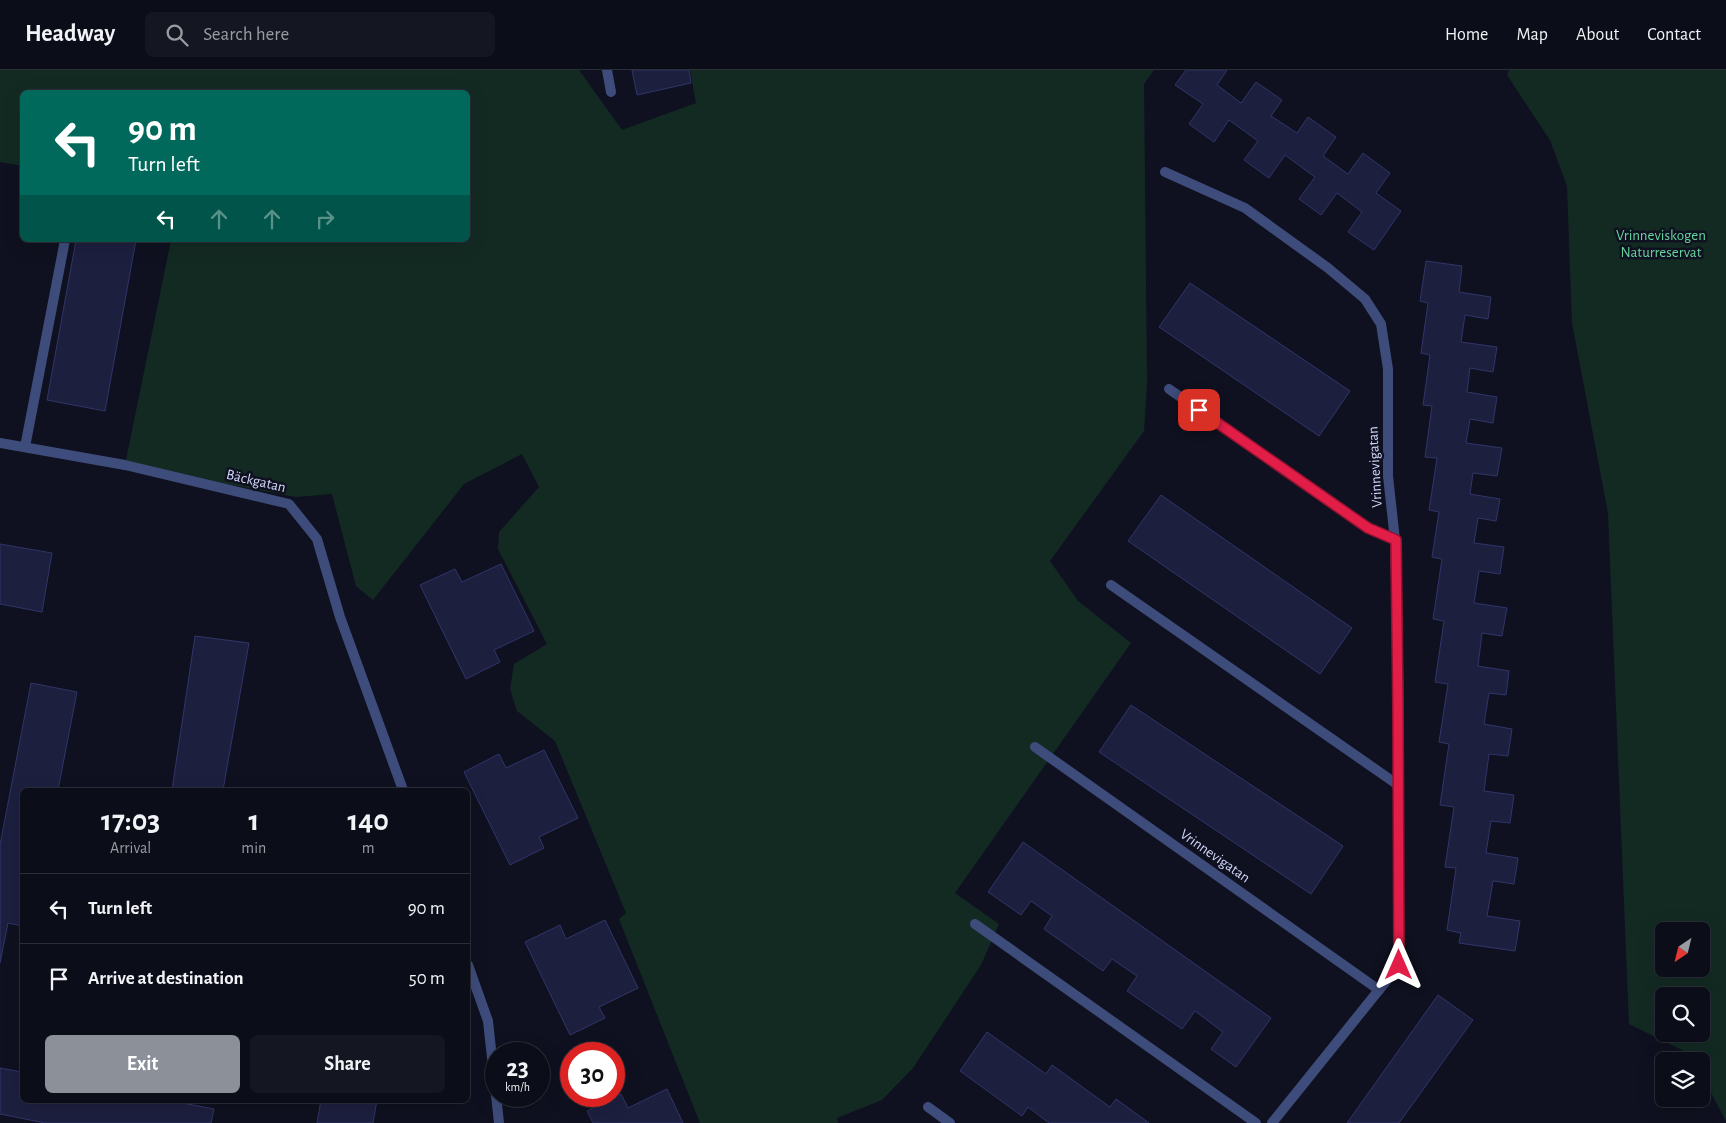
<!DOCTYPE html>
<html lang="en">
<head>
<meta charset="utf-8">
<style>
  body { margin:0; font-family:"Alegreya Sans",sans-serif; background:#141621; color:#f1f3f6; height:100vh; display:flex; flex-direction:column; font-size:19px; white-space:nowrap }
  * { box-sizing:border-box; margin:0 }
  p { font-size:16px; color:#9a9ca2 }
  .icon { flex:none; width:28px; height:28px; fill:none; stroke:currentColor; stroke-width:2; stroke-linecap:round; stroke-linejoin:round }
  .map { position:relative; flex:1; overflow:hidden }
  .sheet { position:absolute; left:20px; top:718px; width:450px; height:315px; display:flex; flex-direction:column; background:#0b0d18; border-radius:8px; box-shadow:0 5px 20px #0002,0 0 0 1px #2b2d37 }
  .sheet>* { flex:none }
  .banner { position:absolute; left:20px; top:20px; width:450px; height:152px; border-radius:8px; box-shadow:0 5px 20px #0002,0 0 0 1px #2b2d37; background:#00695c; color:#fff; overflow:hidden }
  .needle { width:32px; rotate:215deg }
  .tools { position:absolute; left:1655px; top:852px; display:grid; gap:10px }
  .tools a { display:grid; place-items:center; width:55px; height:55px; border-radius:8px; background:#0b0d18; box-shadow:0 5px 20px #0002,0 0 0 1px #2b2d37; font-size:25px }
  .speed { position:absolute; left:485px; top:972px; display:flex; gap:10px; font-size:25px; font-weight:700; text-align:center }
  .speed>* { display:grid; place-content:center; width:65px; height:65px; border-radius:50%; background:#0b0d18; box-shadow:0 5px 20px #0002,0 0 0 1px #2b2d37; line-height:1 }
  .speed small { font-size:12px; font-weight:400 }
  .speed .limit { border:8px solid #d22; background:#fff; color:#111 }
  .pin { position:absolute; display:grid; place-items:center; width:42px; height:42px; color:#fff; margin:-21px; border-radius:10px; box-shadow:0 2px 8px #0006 }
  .me { position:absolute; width:55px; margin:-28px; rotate:0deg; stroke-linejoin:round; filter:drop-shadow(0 0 4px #0008) }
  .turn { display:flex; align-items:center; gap:18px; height:105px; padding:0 25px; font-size:22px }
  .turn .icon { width:65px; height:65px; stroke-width:2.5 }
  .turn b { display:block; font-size:35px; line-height:42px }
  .lanes { display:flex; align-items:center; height:48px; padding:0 25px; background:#0003; justify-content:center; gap:25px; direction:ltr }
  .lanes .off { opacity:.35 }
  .eta { display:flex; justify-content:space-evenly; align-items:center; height:85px; text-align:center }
  .eta b { font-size:30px; font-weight:600; line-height:35px }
  .primary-button { display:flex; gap:10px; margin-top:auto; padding:10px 25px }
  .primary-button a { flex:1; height:58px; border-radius:8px; background:#8c9099; color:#fff; font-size:20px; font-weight:600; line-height:58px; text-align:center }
  .primary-button a+a { background:#141621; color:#f1f3f6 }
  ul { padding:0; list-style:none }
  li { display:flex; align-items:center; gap:15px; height:70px; padding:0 25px; border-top:1px solid #2b2d37 }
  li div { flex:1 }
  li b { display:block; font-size:19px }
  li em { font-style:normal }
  header { display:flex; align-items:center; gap:30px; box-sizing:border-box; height:70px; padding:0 25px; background:#0b0d18; border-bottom:1px solid #2b2d37 }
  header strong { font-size:24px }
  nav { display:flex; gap:28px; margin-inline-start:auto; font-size:18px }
  .search { width:350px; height:45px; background:#141621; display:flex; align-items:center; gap:12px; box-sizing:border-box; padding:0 18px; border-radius:8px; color:#9a9ca2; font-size:19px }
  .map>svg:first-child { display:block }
  .green { fill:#132a23; fill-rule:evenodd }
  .building { fill:#1d1f3f; stroke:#313569 }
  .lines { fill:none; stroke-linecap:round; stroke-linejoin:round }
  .lane { stroke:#3e4c7b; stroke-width:10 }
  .street { stroke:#3e4c7b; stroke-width:10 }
  .route-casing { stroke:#92132f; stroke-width:12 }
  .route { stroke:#e11d48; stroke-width:9 }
  .labels { text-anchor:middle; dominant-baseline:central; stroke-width:5; stroke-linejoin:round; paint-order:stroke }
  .park-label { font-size:15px; fill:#65d49b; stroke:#0f1120 }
  .street-label { font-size:15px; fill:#d2d8fb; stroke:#0f1120 }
</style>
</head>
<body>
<header>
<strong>Headway</strong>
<div class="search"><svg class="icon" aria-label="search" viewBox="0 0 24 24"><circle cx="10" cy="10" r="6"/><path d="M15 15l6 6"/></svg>Search here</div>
<nav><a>Home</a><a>Map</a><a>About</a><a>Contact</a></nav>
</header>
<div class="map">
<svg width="1726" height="1053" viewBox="0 0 1726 1053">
  <rect width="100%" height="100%" fill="#0f1120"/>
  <path class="green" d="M0,0H579L622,60L696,33L690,0H1154L1144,14L1147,313L1144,361L1050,491L1078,531L1131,573L955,823L999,854L981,895L913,998L882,1030L837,1048L838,1053H700L619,849L626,843L555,671L517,641L510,619L514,594L547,574L498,479L499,462L539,417L522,384L464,414L373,530L356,516L332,424L296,427L125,395L171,170H468V22H22V96L0,92Z
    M1509,0H1726V1051L1701,1004V991H1694L1690,984L1629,954L1608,443L1572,253L1567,116L1550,70L1507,5ZM1664,861H1701V899H1664ZM1664,926H1701V964H1664Z"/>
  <path class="building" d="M632,0H689L691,13L637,25Z
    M1186,0H1227L1217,15L1241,33L1256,12L1282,30L1271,46L1297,63L1308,47L1336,67L1323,86L1348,104L1363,83L1390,103L1376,123L1401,141L1374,180L1348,162L1362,142L1337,123L1321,145L1299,129L1315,107L1285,85L1269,108L1244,90L1258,71L1229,50L1214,72L1189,54L1203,34L1175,15Z
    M76,170H136L105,341L47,330Z
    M1426,191L1462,196L1459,222L1491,227L1488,249L1465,245L1461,272L1497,277L1493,302L1470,298L1467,322L1497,327L1493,353L1470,349L1466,373L1502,378L1497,406L1473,403L1470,424L1500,429L1496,451L1478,448L1474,473L1504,477L1500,504L1479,501L1474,533L1507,538L1502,566L1482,563L1478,596L1509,601L1506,625L1489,623L1484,654L1512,659L1508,686L1489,684L1484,721L1514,725L1510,753L1491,751L1486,783L1518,788L1514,814L1493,811L1487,846L1520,851L1515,881L1459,873L1461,863L1447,860L1456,798L1445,797L1454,737L1440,735L1449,674L1439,672L1448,614L1435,612L1444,551L1433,549L1442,489L1432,487L1439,442L1429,440L1437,388L1425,387L1432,336L1423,335L1430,285L1421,283L1428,233L1420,231Z
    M1190,213L1350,321L1319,366L1159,257Z
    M1161,425L1352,558L1320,604L1128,471Z
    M0,474L52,483L42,542L0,534Z
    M501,494L534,561L494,580L500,592L466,609L420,515L455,499L462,512Z
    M195,566L249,573L223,720H172Z
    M31,613L77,622L58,720H22V856L8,853L0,893V775Z
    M1131,635L1343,776L1311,824L1099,682Z
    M544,680L578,748L539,767L544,778L510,795L464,702L499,684L506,698Z
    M1023,772L1271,948L1236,997L1211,979L1223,962L1195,941L1182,959L1127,921L1137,906L1112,889L1103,901L1044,859L1052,846L1031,831L1021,845L988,822Z
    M605,850L638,918L599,937L605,948L570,965L525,872L560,855L566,869Z
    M1438,925L1473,950L1399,1053H1347Z
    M987,962L1046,1004L1052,995L1110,1037L1116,1029L1149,1053H1049L1028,1037L1022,1046L960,1001Z
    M0,998L22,1002V1030H167L214,1039L211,1053H45L0,1044Z
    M667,1019L683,1053H593L587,1041L621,1024L628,1038Z
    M321,1030H377L373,1053H317Z"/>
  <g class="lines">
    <path class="lane" d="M607,0L611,22
      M1169,319L1368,458L1395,470
      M25,377L65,170
      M1111,515L1398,715
      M1035,677L1379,920
      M975,854L1256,1053
      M928,1037L950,1053"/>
    <path class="street" d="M1165,102L1245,138L1328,198L1365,229L1381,254L1388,299V406L1395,470L1399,637V895L1272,1053
      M0,373L125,395L289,434L317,469L340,547L403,720
      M468,895L488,951L499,1053"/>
  </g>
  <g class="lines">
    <defs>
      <path id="route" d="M1199,340L1368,458L1396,470L1398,637L1399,895"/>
    </defs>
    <use href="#route" class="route-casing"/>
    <use href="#route" class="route"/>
  </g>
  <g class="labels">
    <g class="park-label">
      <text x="1661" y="165">Vrinneviskogen<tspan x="1661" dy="17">Naturreservat</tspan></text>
    </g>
    <g class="street-label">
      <text transform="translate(1375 397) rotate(-93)">Vrinnevigatan</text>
      <text transform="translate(256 411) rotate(13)">Bäckgatan</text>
      <text transform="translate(1215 786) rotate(35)">Vrinnevigatan</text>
    </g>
  </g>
</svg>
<div class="tools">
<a><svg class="needle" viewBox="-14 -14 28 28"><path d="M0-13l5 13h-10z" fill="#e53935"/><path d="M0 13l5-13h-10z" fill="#9a9ca2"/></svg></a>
<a><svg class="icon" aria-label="search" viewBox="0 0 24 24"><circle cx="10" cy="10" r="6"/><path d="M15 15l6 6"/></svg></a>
<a><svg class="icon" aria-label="layers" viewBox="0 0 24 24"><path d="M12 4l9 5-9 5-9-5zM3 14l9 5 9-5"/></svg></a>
</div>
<div class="speed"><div>23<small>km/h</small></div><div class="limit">30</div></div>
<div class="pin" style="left:1199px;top:340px;background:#d93025"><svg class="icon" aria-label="arrive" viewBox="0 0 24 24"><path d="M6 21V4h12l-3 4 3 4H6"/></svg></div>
<svg class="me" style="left:1399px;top:895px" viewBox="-20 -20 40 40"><path d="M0-17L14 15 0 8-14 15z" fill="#e11d48" stroke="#fff" stroke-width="4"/></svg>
<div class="banner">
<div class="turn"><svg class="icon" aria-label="left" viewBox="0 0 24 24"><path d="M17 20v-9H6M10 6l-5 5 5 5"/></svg><div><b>90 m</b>Turn left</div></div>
<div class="lanes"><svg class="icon" aria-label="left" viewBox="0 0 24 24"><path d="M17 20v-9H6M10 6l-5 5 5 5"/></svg><svg class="icon off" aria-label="ahead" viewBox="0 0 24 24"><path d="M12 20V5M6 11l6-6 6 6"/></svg><svg class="icon off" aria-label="ahead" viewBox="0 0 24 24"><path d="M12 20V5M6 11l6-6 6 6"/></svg><svg class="icon off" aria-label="right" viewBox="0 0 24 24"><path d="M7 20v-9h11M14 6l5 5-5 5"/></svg></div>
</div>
<section class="sheet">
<div class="eta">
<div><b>17:03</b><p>Arrival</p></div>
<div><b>1</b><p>min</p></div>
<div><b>140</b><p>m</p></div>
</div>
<ul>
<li><svg class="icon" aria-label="left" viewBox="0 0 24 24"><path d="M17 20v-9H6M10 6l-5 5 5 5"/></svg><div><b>Turn left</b></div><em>90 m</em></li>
<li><svg class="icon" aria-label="arrive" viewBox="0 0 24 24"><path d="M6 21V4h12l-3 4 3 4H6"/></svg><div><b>Arrive at destination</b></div><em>50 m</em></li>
</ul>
<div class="primary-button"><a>Exit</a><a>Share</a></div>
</section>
</div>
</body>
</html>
